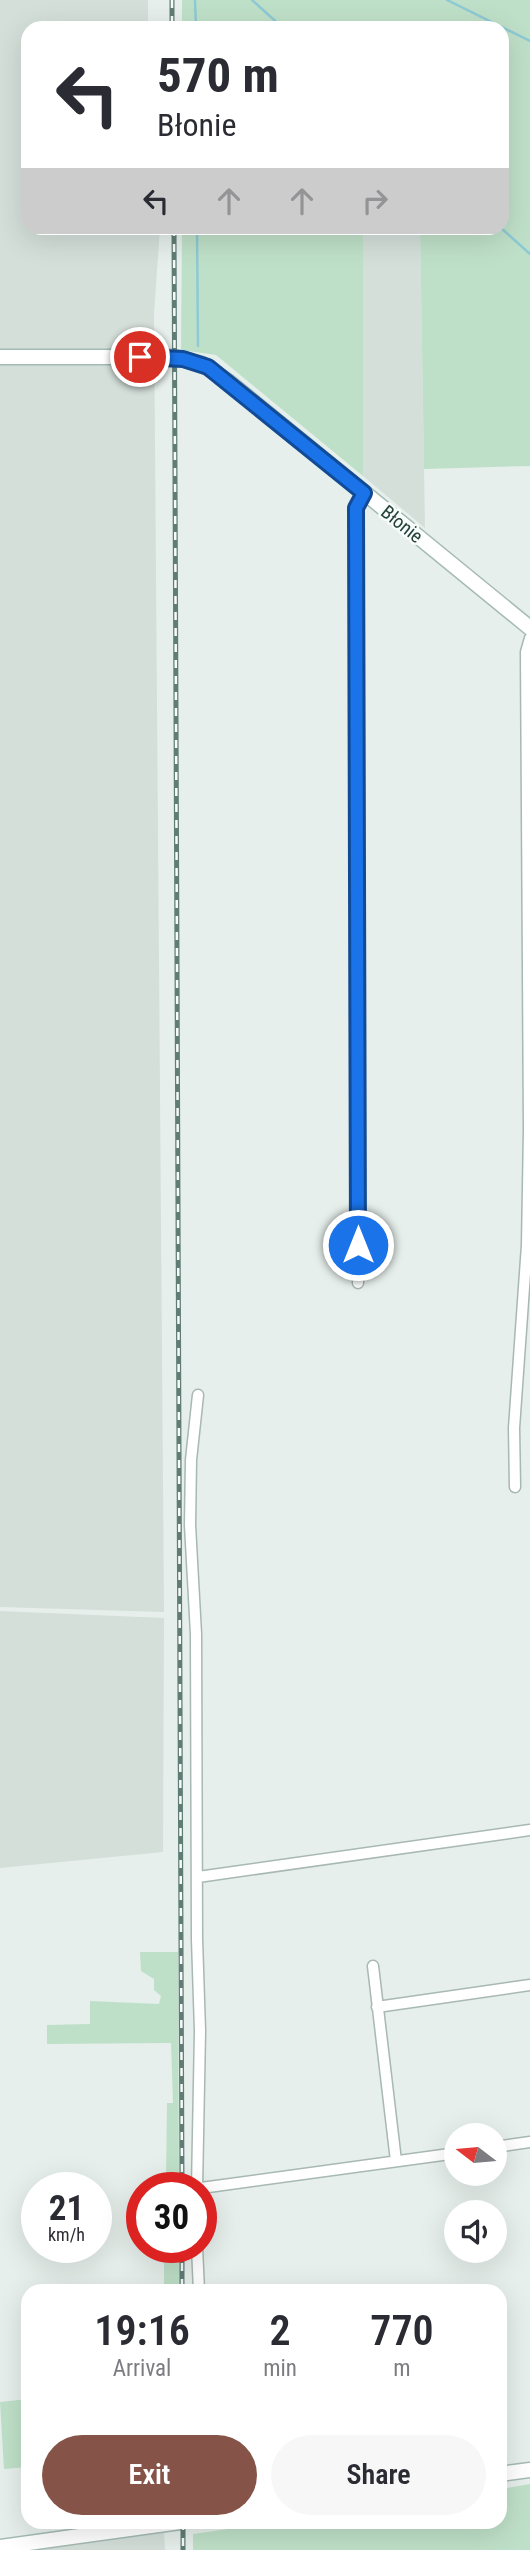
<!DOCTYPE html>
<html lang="en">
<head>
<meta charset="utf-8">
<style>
  body { margin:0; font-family:"Roboto Condensed",sans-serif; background:#f7f7f7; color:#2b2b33; height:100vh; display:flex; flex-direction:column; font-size:26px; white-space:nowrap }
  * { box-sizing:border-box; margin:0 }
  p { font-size:23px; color:#7c7c81 }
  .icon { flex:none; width:38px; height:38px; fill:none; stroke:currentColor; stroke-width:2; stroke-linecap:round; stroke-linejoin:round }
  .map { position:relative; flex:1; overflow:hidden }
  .details { position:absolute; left:21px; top:2284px; width:486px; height:245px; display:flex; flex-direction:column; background:#fff; border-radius:21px; box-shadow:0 7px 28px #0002 }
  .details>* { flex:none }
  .banner { position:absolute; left:21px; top:21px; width:488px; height:214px; border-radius:21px; box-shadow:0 7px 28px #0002; background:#fff; color:#2b2b33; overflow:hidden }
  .needle { width:46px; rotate:286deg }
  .controls { position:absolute; left:444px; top:2123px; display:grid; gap:14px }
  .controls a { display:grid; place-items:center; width:63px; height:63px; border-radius:50%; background:#fff; box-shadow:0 7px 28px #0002; font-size:35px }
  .speed { position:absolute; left:21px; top:2172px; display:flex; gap:14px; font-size:35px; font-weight:700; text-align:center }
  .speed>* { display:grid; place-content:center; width:91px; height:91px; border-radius:50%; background:#fff; box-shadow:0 7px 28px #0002; line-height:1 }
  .speed small { font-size:18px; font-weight:400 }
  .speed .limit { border:10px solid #d22; background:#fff; color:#111 }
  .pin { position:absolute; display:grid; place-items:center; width:60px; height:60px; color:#fff; margin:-30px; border:4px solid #fff; border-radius:50%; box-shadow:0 2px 7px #0007 }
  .me { position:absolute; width:77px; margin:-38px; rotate:0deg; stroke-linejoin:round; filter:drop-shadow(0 0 5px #0008) }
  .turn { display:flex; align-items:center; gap:24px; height:147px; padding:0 21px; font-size:32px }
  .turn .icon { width:91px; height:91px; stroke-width:2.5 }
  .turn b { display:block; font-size:49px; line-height:60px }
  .lanes { display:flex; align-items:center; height:66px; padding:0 21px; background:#0003; justify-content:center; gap:35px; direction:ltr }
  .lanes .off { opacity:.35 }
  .eta { display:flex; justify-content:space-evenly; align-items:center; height:119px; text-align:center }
  .eta b { font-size:42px; font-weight:600; line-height:49px }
  .button { display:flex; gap:14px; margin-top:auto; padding:14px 21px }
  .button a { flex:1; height:80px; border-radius:42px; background:#855347; color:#fff; font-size:28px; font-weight:600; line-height:80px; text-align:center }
  .button a+a { background:#f7f7f7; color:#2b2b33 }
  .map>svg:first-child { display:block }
  .built { fill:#d4dfda }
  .green { fill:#bfe0c8 }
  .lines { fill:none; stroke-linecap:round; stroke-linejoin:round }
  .stream { stroke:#8ec9d4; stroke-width:2.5 }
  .street-casing { stroke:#a8b8b2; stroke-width:13 }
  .secondary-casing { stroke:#a4bbb3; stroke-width:17 }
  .street { stroke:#fff; stroke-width:10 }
  .secondary { stroke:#fff; stroke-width:14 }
  .rail-casing { stroke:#5f7d75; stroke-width:5 }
  .rail { stroke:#f7fbf9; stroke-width:2.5; stroke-dasharray:8; stroke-linecap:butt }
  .route-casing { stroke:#114b97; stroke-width:18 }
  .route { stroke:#1a73e8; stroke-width:12 }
  .labels { text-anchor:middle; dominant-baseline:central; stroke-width:5; stroke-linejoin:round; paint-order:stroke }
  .street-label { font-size:19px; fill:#24423a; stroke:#f7fbf9 }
</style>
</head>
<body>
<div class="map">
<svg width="530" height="2550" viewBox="0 0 530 2550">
  <rect width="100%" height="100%" fill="#e6efeb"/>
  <path class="built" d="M0,0H148V28H28V228H160L154,314L164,1612L0,1607Z
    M363,228H420L425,528L363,476Z
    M0,1611L164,1618L163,1852L0,1868Z
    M164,2529L165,2550H24Z"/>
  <path class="green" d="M182,0H530V466L424,469L420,228H502V28H182Z
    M182,228H363V476L216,355L181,350Z
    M140,1952H178L179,2187H163V2179L166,2178L167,2103H173L171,2043L47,2044V2025L90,2024V2001L159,2004L161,1996L154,1990V1979L141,1971Z
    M164,2247H180V2291H164Z
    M28,2399V2467L4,2469L0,2402Z
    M530,2484V2550H193V2534L278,2522H500L501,2489Z"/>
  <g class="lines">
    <path class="stream" d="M195,0L196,28
      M252,0L283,28
      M447,0L530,41
      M197,228L198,346
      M501,228L530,254"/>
    <defs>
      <path id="street" d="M358,1283L356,508L364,493
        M515,1487L514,1428L527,1245L529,1130L526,652L530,638
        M198,1877L530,1830
        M373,1966L396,2161
        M377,2007L530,1985
        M495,2147L530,2142
        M197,2188L200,2031L197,1939L196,1634L190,1525L191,1460L198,1395
        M201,2188L457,2153
        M197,2247L199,2291"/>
      <path id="secondary" d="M0,357H174L202,364L229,382L530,628
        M500,2474L530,2470
        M0,2547L180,2522"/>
    </defs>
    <use href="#street" class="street-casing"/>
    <use href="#secondary" class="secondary-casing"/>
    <use href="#street" class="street"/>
    <use href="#secondary" class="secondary"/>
    <defs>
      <path id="rail" d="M172,0V28
        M174,228L182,2188
        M182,2247V2291
        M183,2522V2550"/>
    </defs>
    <use href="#rail" class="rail-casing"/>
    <use href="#rail" class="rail"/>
  </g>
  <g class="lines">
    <defs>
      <path id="route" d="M140,357L183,359L208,367L364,493L356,508L358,1245"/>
    </defs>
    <use href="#route" class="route-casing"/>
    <use href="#route" class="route"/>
  </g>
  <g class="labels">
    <g class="street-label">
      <text transform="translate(402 524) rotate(39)">Błonie</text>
    </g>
  </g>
</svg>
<div class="controls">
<a><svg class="needle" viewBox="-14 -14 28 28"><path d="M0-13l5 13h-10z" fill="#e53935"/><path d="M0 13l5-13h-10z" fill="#7c7c81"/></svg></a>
<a><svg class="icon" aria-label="sound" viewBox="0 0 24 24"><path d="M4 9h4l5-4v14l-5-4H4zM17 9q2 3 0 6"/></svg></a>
</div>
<div class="speed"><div>21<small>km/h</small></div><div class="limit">30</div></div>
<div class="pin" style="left:140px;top:357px;background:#d93025"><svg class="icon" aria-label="arrive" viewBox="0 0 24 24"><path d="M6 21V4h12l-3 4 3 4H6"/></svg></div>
<svg class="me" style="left:358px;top:1245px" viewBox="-20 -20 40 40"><circle r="17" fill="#1a73e8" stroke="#fff" stroke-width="3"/><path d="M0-11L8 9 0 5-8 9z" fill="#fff"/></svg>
<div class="banner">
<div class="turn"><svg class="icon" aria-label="left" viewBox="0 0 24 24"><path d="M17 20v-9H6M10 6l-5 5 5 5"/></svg><div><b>570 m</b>Błonie</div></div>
<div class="lanes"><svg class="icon" aria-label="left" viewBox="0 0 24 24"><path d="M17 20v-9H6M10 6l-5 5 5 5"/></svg><svg class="icon off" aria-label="ahead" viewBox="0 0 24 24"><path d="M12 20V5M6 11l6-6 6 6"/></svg><svg class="icon off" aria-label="ahead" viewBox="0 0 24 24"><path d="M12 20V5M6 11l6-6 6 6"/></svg><svg class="icon off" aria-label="right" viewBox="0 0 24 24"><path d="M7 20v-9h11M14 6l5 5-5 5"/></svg></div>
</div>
<section class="details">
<div class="eta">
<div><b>19:16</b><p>Arrival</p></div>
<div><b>2</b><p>min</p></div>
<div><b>770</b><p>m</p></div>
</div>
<div class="button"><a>Exit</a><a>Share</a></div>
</section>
</div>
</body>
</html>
